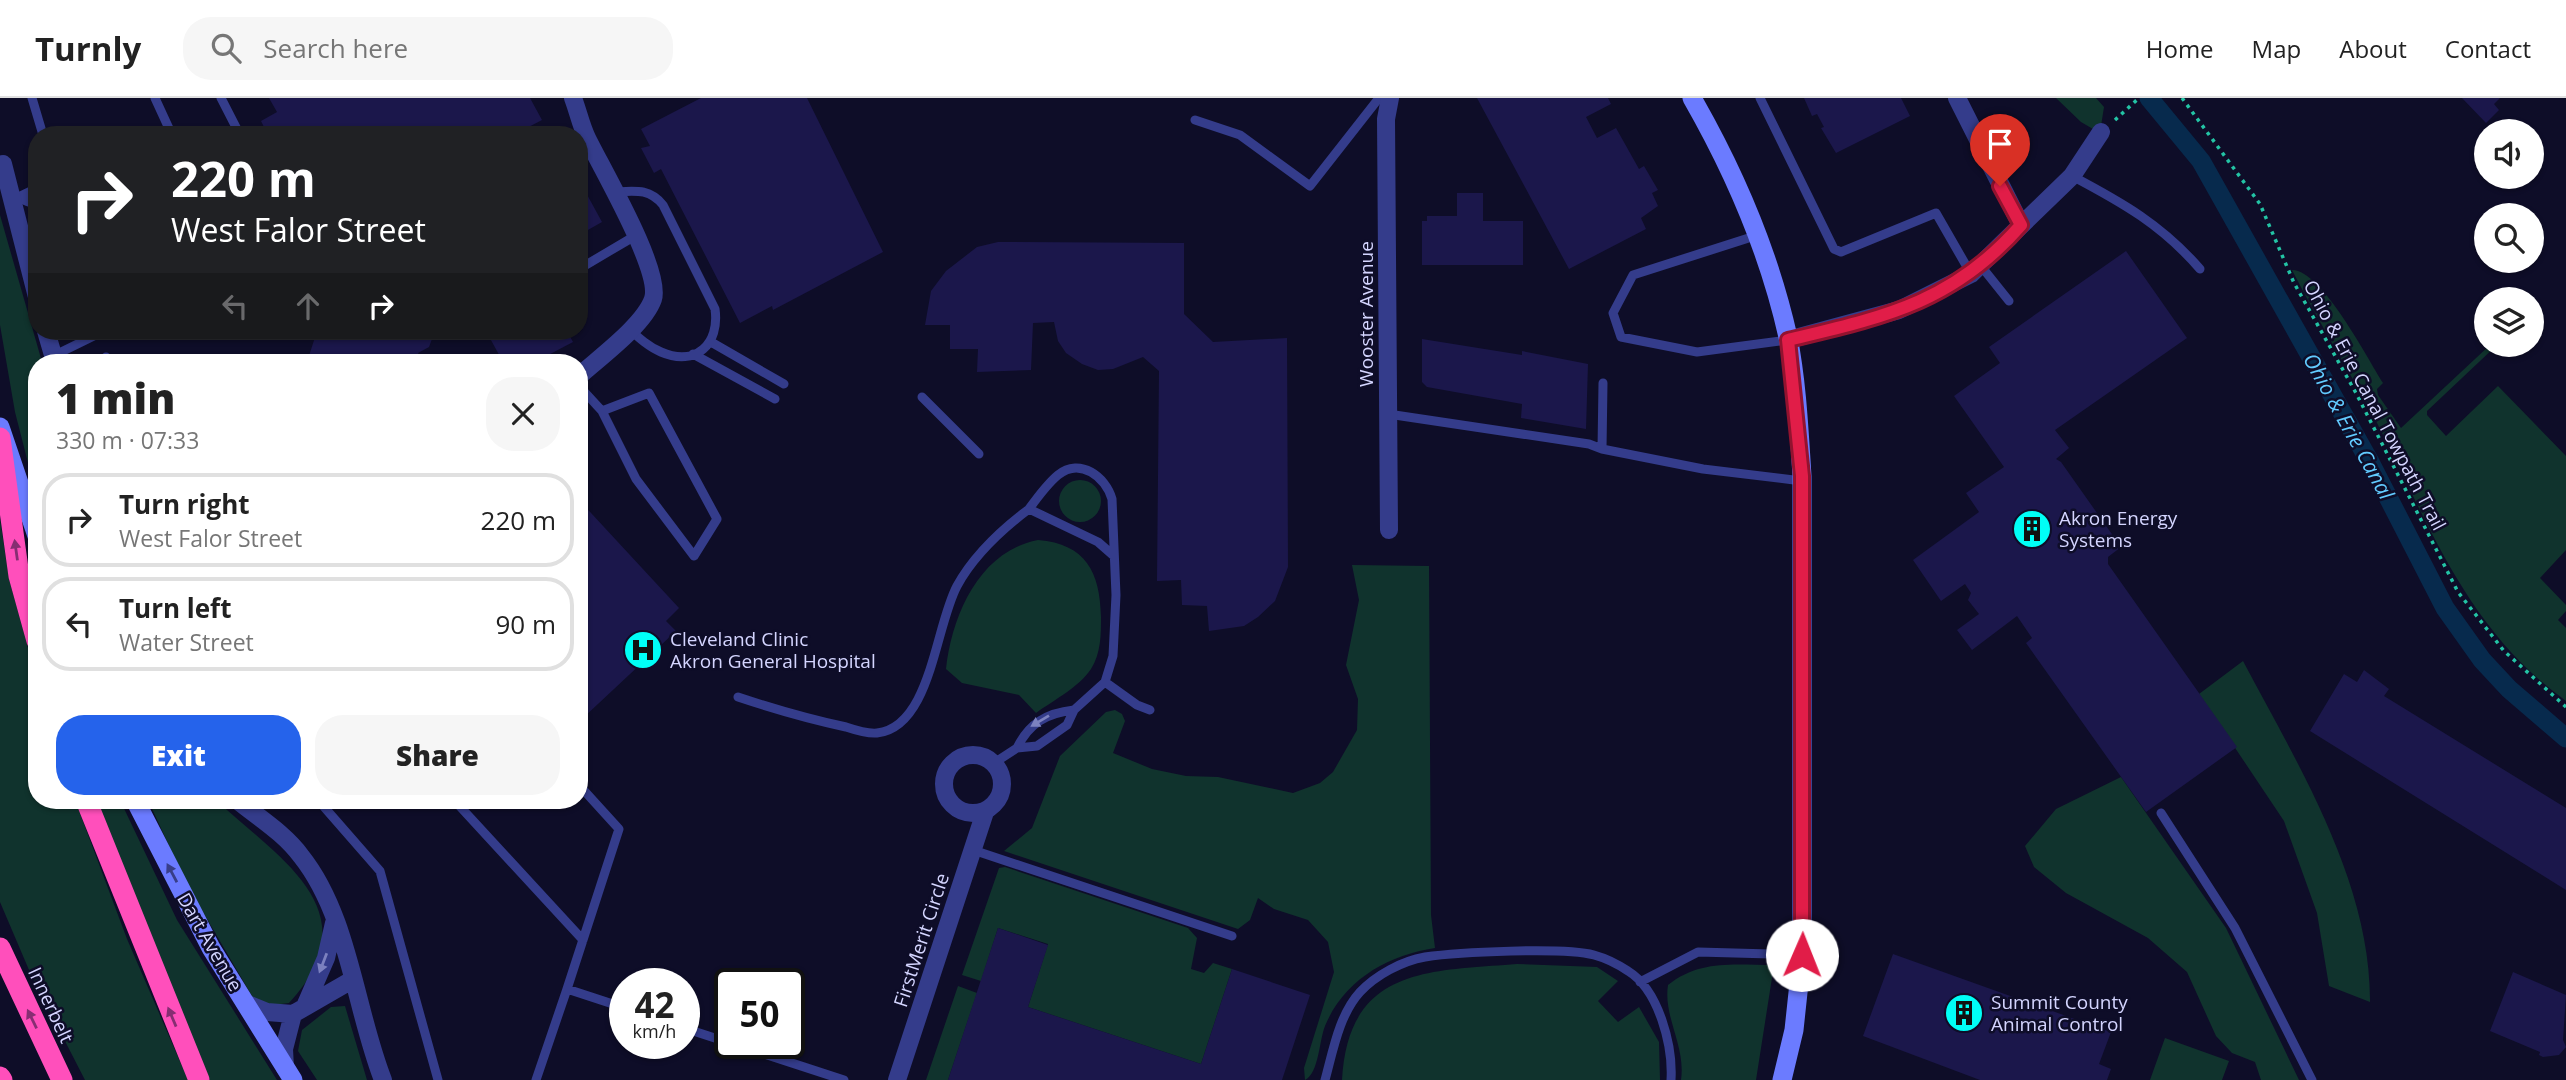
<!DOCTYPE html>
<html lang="en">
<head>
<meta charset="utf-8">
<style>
  body { margin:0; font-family:"Open Sans",sans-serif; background:#f6f6f6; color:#222; height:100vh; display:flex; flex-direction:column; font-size:26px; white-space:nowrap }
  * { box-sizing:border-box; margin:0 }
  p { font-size:23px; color:#767676 }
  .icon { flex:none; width:38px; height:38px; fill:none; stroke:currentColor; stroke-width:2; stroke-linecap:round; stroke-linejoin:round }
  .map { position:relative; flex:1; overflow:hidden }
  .side { position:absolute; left:28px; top:256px; width:560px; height:455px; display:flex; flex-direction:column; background:#fff; border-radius:28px; box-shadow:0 2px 5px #0004 }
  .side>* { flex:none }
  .banner { position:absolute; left:28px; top:28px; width:560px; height:214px; border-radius:28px; box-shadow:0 2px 5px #0004; background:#202124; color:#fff; overflow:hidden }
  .tools { position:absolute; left:2474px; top:21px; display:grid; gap:14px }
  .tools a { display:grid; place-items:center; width:70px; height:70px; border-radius:50%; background:#fff; box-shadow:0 2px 5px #0004; font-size:35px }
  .speed { position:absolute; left:609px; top:870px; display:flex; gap:14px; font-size:35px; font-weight:700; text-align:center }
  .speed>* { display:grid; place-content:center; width:91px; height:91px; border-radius:50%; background:#fff; box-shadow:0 2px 5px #0004; line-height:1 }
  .speed small { font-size:18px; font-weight:400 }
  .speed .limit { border:4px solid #111; border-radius:10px; background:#fff; color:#111 }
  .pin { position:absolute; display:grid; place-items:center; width:60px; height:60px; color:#fff; margin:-72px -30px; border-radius:50% 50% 50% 0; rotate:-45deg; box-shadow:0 0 7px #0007 }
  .pin .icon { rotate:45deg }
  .me { position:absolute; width:77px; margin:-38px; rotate:1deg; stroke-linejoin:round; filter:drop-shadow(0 0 5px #0008) }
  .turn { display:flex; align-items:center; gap:24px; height:147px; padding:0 28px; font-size:32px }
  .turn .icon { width:91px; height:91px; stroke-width:2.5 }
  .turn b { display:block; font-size:49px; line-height:60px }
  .lanes { display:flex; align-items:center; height:66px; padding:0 28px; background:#0003; justify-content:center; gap:35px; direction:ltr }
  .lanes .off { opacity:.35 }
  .round { display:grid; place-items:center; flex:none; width:74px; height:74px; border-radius:28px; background:#f6f6f6 }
  .headline { display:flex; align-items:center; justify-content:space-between; height:119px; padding:0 28px }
  h1 { font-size:42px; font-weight:800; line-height:52px }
  .action { display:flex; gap:14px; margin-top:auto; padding:14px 28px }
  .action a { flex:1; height:80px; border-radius:28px; background:#2563eb; color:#fff; font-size:28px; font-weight:800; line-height:80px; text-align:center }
  .action a+a { background:#f6f6f6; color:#222 }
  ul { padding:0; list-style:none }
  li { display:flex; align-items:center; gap:21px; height:94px; margin:0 14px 10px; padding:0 14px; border:4px solid #e0e0e0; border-radius:28px }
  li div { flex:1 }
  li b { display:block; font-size:26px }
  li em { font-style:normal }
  header { display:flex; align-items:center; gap:42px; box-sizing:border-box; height:98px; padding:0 35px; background:#fff; border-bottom:2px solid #e0e0e0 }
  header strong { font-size:33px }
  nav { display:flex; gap:38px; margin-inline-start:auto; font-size:24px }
  .search { width:490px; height:63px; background:#f6f6f6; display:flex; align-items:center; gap:18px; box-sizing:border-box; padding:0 24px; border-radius:28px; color:#767676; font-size:26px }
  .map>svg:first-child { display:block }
  .green { fill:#10332d }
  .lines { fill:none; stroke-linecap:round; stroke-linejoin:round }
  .canal { stroke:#072a4d; stroke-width:19 }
  .building { fill:#1b174b }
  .path { stroke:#23c4a5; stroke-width:3.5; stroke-dasharray:3.5 5; stroke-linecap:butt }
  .service { stroke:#343c8b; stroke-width:9 }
  .minor { stroke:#343c8b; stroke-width:18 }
  .secondary { stroke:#6b7bff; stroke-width:19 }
  .motorway { stroke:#ff4fbb; stroke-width:21 }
  .oneway { fill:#862e72 }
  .oneway2 { fill:#7c81bf }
  .oneway3 { fill:#383e89 }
  .route-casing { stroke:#92132f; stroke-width:18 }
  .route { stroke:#e11d48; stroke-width:12 }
  .labels { text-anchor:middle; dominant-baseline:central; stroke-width:5; stroke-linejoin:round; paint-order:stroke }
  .street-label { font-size:19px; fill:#d4d5ff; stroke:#0e0d28 }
  .poi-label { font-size:19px; fill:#d4d5ff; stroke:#0e0d28; text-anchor:start }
  .water-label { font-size:21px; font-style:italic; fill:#62cbff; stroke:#0e0d28 }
</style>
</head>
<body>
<header>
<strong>Turnly</strong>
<div class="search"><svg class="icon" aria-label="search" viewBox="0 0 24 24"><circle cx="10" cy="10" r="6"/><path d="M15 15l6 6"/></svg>Search here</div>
<nav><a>Home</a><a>Map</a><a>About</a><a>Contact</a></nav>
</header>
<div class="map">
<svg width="2566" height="982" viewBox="0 0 2566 982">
  <rect width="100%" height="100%" fill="#0e0d28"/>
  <path class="green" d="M2056,0H2096L2104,9L2101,28L2093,31L2081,24Z
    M0,117L42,264H37V400L15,314L0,227Z
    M2292,172C2321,171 2368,261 2383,285L2377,291L2378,297L2401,330L2490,247H2497L2427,313V317L2446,338L2498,288L2566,358V452L2540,480L2566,507V513L2558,522L2566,530V603C2466,531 2429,426 2375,321C2348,271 2318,223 2292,172Z
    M1059 403a21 21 0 1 1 42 0a21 21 0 1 1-42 0Z
    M0,421L9,481L37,582V702H75L127,841L188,982H85L32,879L0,804Z
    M1038,442C1086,446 1100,474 1101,519C1101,537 1101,555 1091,571C1079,589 1054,602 1036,615L1019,597L962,585L946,571C952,516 980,453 1038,442Z
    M1352,467L1429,468L1431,817L1435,850C1388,857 1344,882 1325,928C1319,943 1319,975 1305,982L1304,970L1334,874L1328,844L1308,822L1274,811L1258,800L1250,822L1238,831L1004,753L1032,730L1060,658L1106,614L1115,612L1122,616L1125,623L1113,655L1152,671L1186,678L1218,679L1293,695L1320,685L1333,674L1357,632L1358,601L1346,567L1359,502Z
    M2243,563C2298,667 2371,784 2370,904L2329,888L2317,815L2284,723L2199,596Z
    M2121,679L2226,830L2299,982H2261L2255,964L2232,955L2216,938L2187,874L2148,840L2066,795L2034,769L2025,748L2056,711Z
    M96,702H120L177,822L277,982H210L151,845Z
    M148,702H216C278,760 374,813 289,905L265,908L252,898L186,785Z
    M1005,769L1188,830L1197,840L1191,871L1204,875L1213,865L1232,871L1201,966L1028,909L1048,846L998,830L981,883L962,877L999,770Z
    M1517,866L1597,869L1618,883L1598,903L1618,924L1639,909L1659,944L1660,982H1342C1348,869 1429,873 1517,866Z
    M1774,867L1756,982H1681C1686,948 1663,919 1668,887C1700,861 1735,867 1774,867Z
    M958,888L977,895L948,982H926Z
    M345,908L367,982H317L298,953L302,932L331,909Z
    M2165,940L2229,963L2222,982H2150Z"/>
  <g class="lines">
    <path class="canal" d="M2149,0L2201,63L2371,366L2445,510L2482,562L2509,591L2566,640"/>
  </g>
  <path class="building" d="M269,0H530L542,22L519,34L520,37H268L261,23L277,14Z
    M701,0H807L883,154L773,212L772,208L740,225L661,71L654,75L641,50L650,48L641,31Z
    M1477,0H1608L1611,6L1586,19L1597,40L1616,30L1639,71L1644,68L1658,92L1652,95L1658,108L1641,120L1646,131L1569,171Z
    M1804,0H1901L1910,18L1836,55L1821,30L1824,29L1817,16L1812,18Z
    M2462,0H2500L2494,6L2499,12L2486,25Z
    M579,82L602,124L579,137Z
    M1457,95H1483V123H1523V167H1422V123H1427V118H1457Z
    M998,144L1184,145V216L1213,244L1287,240L1288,469L1275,503L1258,519L1244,528L1209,533L1207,508L1182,507L1181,482L1157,483L1159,273L1143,259L1113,271L1098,272L1082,266L1066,255L1058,243L1054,224L1033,225L1031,272L977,274L978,251H950V227H925L931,193L946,173L977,149Z
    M2126,153L2187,240L2055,332L2069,350L2056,361L2061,364L2121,449L2108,459V466L2237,649L2146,714L2026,545L2032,540L2017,518L1972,552L1957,532L1979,516L1968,502L1971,495L1965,486L1941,503L1913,462L1979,414L1966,395L2004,369L1954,298L2000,265L1989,249Z
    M317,233H435L429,249L418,255L423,264H307Z
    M486,233H567L573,244L535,264H503Z
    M1422,241L1522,257V253L1588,266L1586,331L1521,320L1522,306L1427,289L1422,284Z
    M579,402L679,510L666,523L676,533L583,620L579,616Z
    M2364,572L2389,591L2384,598L2566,710V792L2310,633L2344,576L2357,584Z
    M998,830L1048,847L1028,909L1201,966L1232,871L1310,897L1282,982H948Z
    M1893,856L2111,934L2099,966L2111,971L2107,982H1980L1863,938Z
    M2513,874L2566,897L2563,942L2566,949L2559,957L2543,959L2539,957L2540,954L2490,933Z"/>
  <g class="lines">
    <path class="path" d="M2182,0L2260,106L2294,185L2356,295L2458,494L2504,553L2566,609
      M2115,22L2139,0"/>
    <path class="service" d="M32,0L43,37
      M155,0L172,37
      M221,0L240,37
      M1760,0L1834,151L1841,154L1936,115L1971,176
      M1195,22L1240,37L1310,88L1379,0
      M2072,78C2123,105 2162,127 2200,171
      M614,94C635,93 649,90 663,107L715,211C720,246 696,269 661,254C649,249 639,240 629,231
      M19,100L28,104L37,102
      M12,102L37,90
      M1758,137L1633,177L1613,215L1621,239L1697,254L1788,242
      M1981,168L2009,203
      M579,171L635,138
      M711,244L784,286
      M693,256L775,301
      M53,258L104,233
      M106,259L108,264
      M1603,285L1602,351L1703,371L1802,383
      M579,288L602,313L636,381L694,458L717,421L649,295L602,313
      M922,299L979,356
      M1388,316L1589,346L1602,351
      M1105,584L1137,607L1150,612
      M738,599C774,611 809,621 846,629C855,632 867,636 877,635C931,629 935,529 957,488C974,457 1001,432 1029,411L1098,444L1114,458
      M1017,650C1029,625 1047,615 1074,612
      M994,665L1017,650L1037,648L1067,627L1074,612L1105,584L1113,558L1116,497L1112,401C1106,379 1080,359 1058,377C1047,386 1037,400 1029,411
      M579,687L619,731L567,891L625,910
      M318,702L380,773L438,982
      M454,702L583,842
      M2161,715L2235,830L2312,982
      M973,752L1232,838
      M1640,884L1698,854L1802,857
      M684,930L844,982
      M536,982L567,891
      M1325,982C1333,953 1339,917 1360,894C1376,877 1402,863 1425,859C1458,854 1564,849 1594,857C1605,860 1619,867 1628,873C1659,892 1673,948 1671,982"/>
    <path class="minor" d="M573,0C578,13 581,28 587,40C602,71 662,173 653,201C644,227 600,259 579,278
      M1957,0L2021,127
      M3,66L37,199
      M46,233L55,264
      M1788,242L1899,212L1971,176L2072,78L2101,34
      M1389,432L1386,21L1390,0
      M944 686a29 29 0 1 1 58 0a29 29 0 1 1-58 0Z
      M237,702C259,720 284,735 301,758C349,818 355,911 383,982
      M245,905L267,914L293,916
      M306,906L326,860L334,825
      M285,970L284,951L293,916L352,882
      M897,982L985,714"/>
    <path class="secondary" d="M1692,0C1735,75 1769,154 1788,239C1797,285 1799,332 1802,378V857L1794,932L1782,982
      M0,329L37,438
      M135,702L211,850L293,982"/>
    <path class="motorway" d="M0,340L19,478L37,543
      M86,702L199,982
      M0,850L62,982
      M0,979L2,982"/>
  </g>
  <defs><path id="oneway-solid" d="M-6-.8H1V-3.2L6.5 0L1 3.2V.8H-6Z" transform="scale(1.75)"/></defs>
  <g class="oneway">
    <use href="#oneway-solid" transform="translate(16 452) rotate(-98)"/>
    <use href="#oneway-solid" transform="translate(172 919) rotate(-113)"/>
    <use href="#oneway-solid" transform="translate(32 921) rotate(-116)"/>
  </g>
  <g class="oneway2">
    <use href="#oneway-solid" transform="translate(1040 623) rotate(149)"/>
    <use href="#oneway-solid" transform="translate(323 865) rotate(111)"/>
  </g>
  <use class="oneway3" href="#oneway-solid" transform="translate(172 775) rotate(-118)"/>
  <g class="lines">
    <defs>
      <path id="route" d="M1802,857V378L1788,242C1884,219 1953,205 2021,127L2000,88"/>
    </defs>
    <use href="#route" class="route-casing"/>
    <use href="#route" class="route"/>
  </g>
  <defs>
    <symbol id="building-disc" viewBox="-11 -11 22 22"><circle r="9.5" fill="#00fff6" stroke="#0e0d28"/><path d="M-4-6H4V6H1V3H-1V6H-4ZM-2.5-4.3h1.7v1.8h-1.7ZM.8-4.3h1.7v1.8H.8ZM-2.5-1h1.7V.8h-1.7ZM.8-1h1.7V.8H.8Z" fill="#111"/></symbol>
    <symbol id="hospital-disc" viewBox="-11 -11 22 22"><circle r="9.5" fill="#00fff6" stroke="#0e0d28"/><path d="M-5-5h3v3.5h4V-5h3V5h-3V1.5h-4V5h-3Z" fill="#111"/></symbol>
  </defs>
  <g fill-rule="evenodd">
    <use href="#building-disc" x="2010" y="409" width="44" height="44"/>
    <use href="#hospital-disc" x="621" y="530" width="44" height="44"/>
    <use href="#building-disc" x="1942" y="893" width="44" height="44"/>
  </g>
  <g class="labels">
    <g class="street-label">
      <text transform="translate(1366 216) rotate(-90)">Wooster Avenue</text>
      <text transform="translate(2375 307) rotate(62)">Ohio &amp; Erie Canal Towpath Trail</text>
      <text transform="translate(921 842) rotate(-72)">FirstMerit Circle</text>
      <text transform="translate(210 844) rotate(60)">Dart Avenue</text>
      <text transform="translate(51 907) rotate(65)">Innerbelt</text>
    </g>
    <g class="poi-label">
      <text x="2059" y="420">Akron Energy<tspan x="2059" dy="22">Systems</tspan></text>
      <text x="670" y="541">Cleveland Clinic<tspan x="670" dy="22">Akron General Hospital</tspan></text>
      <text x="1991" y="904">Summit County<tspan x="1991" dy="22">Animal Control</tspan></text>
    </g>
    <g class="water-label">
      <text transform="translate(2349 328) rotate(61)">Ohio &amp; Erie Canal</text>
    </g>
  </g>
</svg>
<div class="tools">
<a><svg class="icon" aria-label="sound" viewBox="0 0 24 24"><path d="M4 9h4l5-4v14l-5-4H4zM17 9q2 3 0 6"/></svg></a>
<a><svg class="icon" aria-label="search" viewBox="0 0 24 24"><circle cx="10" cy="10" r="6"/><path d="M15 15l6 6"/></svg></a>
<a><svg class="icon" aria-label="layers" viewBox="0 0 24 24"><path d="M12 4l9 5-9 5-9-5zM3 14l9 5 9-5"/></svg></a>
</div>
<div class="speed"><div>42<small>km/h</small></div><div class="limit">50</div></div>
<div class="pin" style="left:2000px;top:88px;background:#d93025"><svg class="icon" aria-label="arrive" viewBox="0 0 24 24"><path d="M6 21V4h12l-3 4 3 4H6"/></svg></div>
<svg class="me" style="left:1802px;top:857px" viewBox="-20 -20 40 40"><circle r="19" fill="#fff"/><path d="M0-13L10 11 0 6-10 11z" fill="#e11d48"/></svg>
<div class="banner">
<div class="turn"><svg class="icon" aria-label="right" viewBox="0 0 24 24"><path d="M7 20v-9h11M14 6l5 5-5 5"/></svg><div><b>220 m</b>West Falor Street</div></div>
<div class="lanes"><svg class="icon off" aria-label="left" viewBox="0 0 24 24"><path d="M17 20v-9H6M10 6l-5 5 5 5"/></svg><svg class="icon off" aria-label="ahead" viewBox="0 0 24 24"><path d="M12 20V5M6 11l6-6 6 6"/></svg><svg class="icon" aria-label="right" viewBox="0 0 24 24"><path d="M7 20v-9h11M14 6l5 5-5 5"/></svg></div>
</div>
<section class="side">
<div class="headline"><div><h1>1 min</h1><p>330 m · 07:33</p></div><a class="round"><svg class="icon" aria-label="close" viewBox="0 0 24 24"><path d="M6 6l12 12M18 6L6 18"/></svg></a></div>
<ul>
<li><svg class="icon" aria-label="right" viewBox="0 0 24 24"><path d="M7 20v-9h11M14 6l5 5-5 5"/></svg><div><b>Turn right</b><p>West Falor Street</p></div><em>220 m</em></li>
<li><svg class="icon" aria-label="left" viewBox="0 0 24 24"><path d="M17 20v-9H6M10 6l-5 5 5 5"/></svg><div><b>Turn left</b><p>Water Street</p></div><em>90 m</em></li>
</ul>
<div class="action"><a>Exit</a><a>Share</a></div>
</section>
</div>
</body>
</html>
